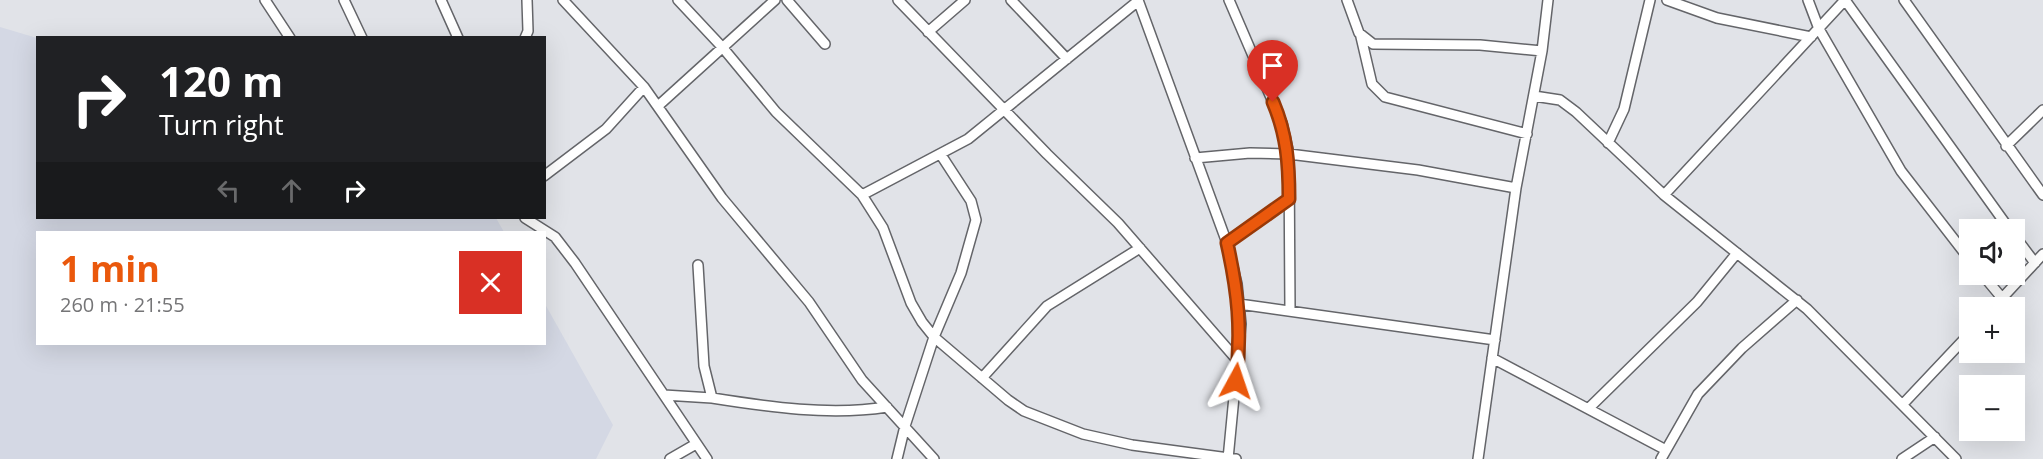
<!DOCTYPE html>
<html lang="en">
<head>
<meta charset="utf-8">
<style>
  body { margin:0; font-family:"Open Sans",sans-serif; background:#f6f6f6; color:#202124; height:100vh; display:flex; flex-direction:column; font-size:22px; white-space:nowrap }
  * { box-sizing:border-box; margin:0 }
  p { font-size:20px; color:#757577 }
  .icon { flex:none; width:33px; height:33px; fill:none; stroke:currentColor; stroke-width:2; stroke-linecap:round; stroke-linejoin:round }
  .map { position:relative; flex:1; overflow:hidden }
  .side { position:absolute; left:36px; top:231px; width:510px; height:114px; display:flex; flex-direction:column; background:#fff; border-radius:0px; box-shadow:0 6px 24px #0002 }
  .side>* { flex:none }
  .guide { position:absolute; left:36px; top:36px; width:510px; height:183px; border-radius:0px; box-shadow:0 6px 24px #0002; background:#202124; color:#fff; overflow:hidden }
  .controls { position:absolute; left:1959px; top:219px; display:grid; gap:12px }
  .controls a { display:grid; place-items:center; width:66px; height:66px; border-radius:0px; background:#fff; box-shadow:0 6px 24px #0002; font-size:30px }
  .pin { position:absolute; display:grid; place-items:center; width:51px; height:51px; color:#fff; margin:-62px -26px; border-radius:50% 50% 50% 0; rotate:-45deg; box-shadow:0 0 6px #0007 }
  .pin .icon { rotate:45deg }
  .me { position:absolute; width:66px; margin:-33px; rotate:5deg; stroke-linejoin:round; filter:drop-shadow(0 0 4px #0008) }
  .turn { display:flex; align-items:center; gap:21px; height:126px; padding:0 24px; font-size:27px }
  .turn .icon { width:78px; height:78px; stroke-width:2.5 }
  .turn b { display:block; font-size:42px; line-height:51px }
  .lanes { display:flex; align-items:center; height:57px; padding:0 24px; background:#0003; justify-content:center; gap:30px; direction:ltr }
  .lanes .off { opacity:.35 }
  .round { display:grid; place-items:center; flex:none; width:63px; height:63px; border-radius:0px; background:#f6f6f6 }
  .headline { display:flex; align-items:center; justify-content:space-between; height:102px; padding:0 24px }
  h1 { font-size:36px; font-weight:700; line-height:45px; color:#ea580c }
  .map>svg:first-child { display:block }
  .built { fill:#d4d8e4 }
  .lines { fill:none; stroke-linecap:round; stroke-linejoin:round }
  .minor-casing { stroke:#646569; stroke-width:12 }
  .minor { stroke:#fff; stroke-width:9 }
  .route-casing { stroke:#983908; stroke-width:15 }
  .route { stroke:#ea580c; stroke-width:10 }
</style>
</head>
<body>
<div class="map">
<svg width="2043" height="459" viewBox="0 0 2043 459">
  <rect width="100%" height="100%" fill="#e1e3e8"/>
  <path class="built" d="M0,27L37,38L38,218H496L504,232H38V344H544L545,304L613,425L596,459H0Z"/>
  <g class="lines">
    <defs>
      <path id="minor" d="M265,0L290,38
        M344,0L362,38
        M441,0L458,38
        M563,0L644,87L722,198L809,302L862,380L934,459
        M678,0L723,48L776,112L862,195L883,228L911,303L922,322L934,337L1008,400L1024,411L1083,434L1132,445L1236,459
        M787,0L825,44
        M898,0L1047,154L1118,223L1238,361
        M1011,0L1067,59
        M1138,0L1227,243L1237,284L1241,324L1228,459
        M1229,0L1282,123L1289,154L1290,311
        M1347,0L1359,33L1373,44L1480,45L1542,51
        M1667,0L1717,18L1811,37
        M1808,0L1819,29L1901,171L1970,260
        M1845,0L2010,230
        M1904,0L2043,195
        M928,32L965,0
        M1361,37L1372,84L1385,97L1527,134
        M525,38L528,31L527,0
        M1534,96L1560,100L1576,112L1664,195L1807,309L1956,459
        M658,106L775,0
        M1608,143L1624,109L1650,0
        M2006,146L2043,110
        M1195,158L1250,153L1289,154L1418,170L1516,188
        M544,176L606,129L644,87
        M862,195L968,139L1138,1
        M1664,195L1845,0
        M525,218L555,237L575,263L707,459
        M2014,235L2035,263
        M1227,243L1289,199
        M1982,274L2002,298
        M1239,304L1495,340
        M1993,308L2043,254
        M1492,358L1666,450
        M982,378L1047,306L1140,248
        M664,395L712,398L704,366L698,265
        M712,398C769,407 830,416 887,407
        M1903,404L1970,333
        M1589,408L1697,302L1737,253
        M670,459L696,444
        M897,459L905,426L934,337L961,273L976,220L971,201L941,155
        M1478,459L1516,188L1542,51L1548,0
        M1661,459L1698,394L1742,348L1797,300
        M1902,459L1935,437"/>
    </defs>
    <use href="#minor" class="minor-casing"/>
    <use href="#minor" class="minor"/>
  </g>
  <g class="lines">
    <defs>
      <path id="route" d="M1236,381C1242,330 1238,292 1227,243L1289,199C1289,164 1287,135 1273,102"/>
    </defs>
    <use href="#route" class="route-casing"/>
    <use href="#route" class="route"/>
  </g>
</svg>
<div class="controls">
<a><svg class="icon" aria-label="sound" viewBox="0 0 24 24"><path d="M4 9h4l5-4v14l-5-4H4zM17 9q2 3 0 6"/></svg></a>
<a>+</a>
<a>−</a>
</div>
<div class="pin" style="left:1273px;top:102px;background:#d93025"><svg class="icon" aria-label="arrive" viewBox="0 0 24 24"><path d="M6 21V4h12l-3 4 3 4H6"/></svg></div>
<svg class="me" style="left:1236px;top:381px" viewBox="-20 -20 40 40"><path d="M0-17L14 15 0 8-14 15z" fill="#ea580c" stroke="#fff" stroke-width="4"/></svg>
<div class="guide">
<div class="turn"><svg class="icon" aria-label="right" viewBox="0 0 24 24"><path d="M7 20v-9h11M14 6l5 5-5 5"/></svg><div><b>120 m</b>Turn right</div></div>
<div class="lanes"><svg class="icon off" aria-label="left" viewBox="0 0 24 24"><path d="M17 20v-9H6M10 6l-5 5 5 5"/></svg><svg class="icon off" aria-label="ahead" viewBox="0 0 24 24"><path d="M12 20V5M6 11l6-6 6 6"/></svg><svg class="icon" aria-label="right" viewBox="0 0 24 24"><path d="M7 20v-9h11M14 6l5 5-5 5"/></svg></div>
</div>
<section class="side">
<div class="headline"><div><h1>1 min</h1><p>260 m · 21:55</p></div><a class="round" style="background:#d93025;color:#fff"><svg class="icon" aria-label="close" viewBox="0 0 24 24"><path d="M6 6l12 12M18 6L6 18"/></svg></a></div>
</section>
</div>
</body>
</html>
